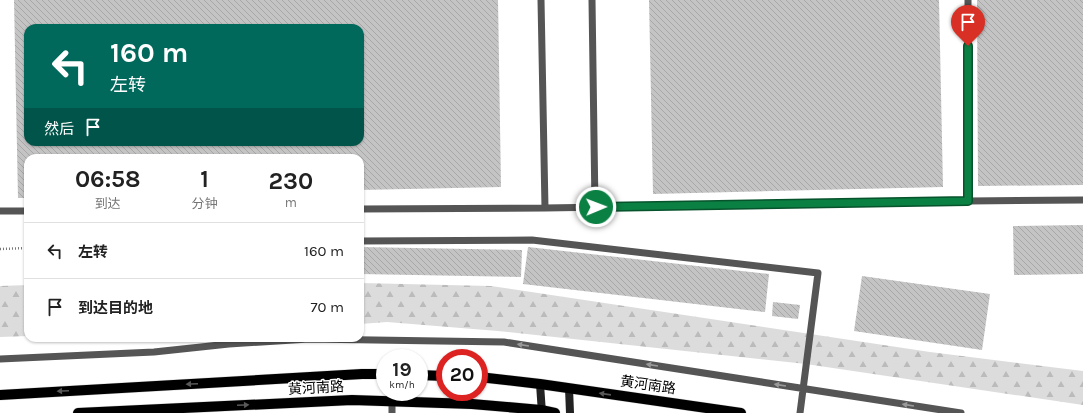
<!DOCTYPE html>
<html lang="zh">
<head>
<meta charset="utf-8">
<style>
  body { margin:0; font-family:Karla,"Noto Sans SC",sans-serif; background:#f6f6f6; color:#222; height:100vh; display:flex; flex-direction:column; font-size:15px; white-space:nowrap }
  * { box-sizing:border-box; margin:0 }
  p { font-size:13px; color:#767676 }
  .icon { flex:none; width:22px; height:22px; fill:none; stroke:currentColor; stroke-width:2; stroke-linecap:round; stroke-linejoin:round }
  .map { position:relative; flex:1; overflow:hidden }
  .details { position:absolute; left:24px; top:154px; width:340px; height:188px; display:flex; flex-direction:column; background:#fff; border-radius:12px; box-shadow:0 1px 3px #0004 }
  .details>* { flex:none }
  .banner { position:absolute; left:24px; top:24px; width:340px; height:122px; border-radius:12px; box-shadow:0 1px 3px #0004; background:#00695c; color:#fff; overflow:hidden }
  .speed { position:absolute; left:376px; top:349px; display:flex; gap:8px; font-size:20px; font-weight:700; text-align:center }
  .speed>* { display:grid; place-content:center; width:52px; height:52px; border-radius:50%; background:#fff; box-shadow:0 1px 3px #0004; line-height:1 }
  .speed small { font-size:10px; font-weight:400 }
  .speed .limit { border:6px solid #d22; background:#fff; color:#111 }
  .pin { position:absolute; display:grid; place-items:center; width:34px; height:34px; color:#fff; margin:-41px -17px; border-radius:50% 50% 50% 0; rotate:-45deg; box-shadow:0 0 4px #0007 }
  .pin .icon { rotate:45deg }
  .me { position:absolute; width:44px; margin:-22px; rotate:89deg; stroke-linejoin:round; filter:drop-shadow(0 0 3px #0008) }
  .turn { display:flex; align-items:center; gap:14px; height:84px; padding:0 20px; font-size:18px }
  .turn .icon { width:52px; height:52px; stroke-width:2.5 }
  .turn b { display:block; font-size:28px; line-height:34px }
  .then { display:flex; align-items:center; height:38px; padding:0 20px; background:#0003; gap:8px; font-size:15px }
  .eta { display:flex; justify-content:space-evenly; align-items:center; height:68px; text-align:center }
  .eta b { font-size:24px; font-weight:700; line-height:28px }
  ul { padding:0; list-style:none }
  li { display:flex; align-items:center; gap:12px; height:56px; padding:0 20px; border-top:1px solid #e0e0e0 }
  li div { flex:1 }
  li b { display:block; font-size:15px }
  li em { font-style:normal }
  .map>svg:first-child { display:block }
  .forest { fill:url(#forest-firs) }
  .building { fill:url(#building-back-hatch); fill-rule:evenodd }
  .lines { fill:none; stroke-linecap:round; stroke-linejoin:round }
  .primary-casing { stroke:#dbdbdb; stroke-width:11 }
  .path { stroke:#777; stroke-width:2.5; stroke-dasharray:1 2; stroke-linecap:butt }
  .lane { stroke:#555; stroke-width:7 }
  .secondary { stroke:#222; stroke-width:8 }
  .primary { stroke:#000; stroke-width:10 }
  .oneway { fill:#999 }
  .oneway2 { fill:#595959 }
  .route-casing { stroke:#07532c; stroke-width:10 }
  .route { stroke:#0b8043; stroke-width:7 }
  .labels { text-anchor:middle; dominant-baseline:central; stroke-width:3; stroke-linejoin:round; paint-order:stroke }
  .street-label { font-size:14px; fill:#000; stroke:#fff }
</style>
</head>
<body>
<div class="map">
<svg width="1083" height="413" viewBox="0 0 1083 413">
  <defs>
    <pattern id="forest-firs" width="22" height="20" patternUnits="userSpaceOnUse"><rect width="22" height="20" fill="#dcdcdc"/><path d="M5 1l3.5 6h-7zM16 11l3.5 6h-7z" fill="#bbb"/></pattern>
    <pattern id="building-back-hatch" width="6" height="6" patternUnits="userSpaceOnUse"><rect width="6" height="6" fill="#c4c4c4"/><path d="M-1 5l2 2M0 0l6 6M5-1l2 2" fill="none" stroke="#a7a7a7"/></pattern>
  </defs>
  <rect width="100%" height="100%" fill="#fff"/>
  <path class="forest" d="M360,283L491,286L930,352L1083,371V405L806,364L498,331L387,322L360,324Z
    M28,285V336L0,337V286Z"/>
  <path class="building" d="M14,0H498L501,187L360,190V158H28V198H18ZM28,28H360V142H28Z
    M649,0H939L943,187L653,194Z
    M977,0H1083V185L978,186Z
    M1083,225V274L1014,275L1013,226Z
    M360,247L522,250L521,277L360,274Z
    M528,247L769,274L765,312L523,284Z
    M862,276L990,294L982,350L854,331Z
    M773,302L800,305L798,319L772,316Z"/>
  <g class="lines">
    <defs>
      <path id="primary" d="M419,375L445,376
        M479,377L540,384L741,413
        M0,395L362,374H385
        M78,413L352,400L472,404L541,410L555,413"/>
    </defs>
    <use href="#primary" class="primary-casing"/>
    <path class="path" d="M0,249L28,248"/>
    <path class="lane" d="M592,0L595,207
      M968,201V0
      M545,208L968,201L1083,200
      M360,209L545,208L541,0
      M0,211H28
      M360,241L532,240L818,273L800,413
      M0,359L154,352L229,344L309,339L504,342L961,413
      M392,402V413"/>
    <path class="secondary" d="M540,384L542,413
      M569,388L570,413"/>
    <use href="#primary" class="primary"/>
  </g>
  <defs><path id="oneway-solid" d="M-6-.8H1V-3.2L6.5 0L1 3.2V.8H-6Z"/></defs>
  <g class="oneway">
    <use href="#oneway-solid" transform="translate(523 345) rotate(-171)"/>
    <use href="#oneway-solid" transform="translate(652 365) rotate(-171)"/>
    <use href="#oneway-solid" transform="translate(780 385) rotate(-171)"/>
    <use href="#oneway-solid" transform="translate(908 405) rotate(-171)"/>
  </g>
  <g class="oneway2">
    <use href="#oneway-solid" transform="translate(192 384) rotate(177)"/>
    <use href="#oneway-solid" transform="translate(63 391) rotate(177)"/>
    <use href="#oneway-solid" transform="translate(605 394) rotate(-172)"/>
    <use href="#oneway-solid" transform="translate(243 405) rotate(-3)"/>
  </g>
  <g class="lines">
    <defs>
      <path id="route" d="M596,207L968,201V46"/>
    </defs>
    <use href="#route" class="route-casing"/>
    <use href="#route" class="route"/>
  </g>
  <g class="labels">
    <g class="street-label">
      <text transform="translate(648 385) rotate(8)">黄河南路</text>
      <text transform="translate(316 388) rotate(-3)">黄河南路</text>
    </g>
  </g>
</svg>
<div class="speed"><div>19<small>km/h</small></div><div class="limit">20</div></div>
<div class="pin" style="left:968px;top:46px;background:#d93025"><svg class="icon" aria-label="arrive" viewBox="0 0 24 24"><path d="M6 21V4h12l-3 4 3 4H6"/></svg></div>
<svg class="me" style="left:596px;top:207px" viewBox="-20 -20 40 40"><circle r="17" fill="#0b8043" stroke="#fff" stroke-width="3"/><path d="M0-11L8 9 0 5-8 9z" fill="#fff"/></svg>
<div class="banner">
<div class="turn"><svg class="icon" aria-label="left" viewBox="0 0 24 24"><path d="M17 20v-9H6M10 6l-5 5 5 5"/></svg><div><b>160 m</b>左转</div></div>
<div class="then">然后<svg class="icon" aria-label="arrive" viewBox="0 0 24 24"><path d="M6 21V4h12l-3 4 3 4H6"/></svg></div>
</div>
<section class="details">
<div class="eta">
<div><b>06:58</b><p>到达</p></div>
<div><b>1</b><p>分钟</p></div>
<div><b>230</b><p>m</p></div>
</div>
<ul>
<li><svg class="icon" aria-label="left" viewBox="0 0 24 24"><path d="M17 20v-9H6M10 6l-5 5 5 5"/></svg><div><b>左转</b></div><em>160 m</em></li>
<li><svg class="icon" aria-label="arrive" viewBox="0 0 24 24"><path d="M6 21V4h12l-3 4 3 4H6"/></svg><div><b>到达目的地</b></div><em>70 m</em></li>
</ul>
</section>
</div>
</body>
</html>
